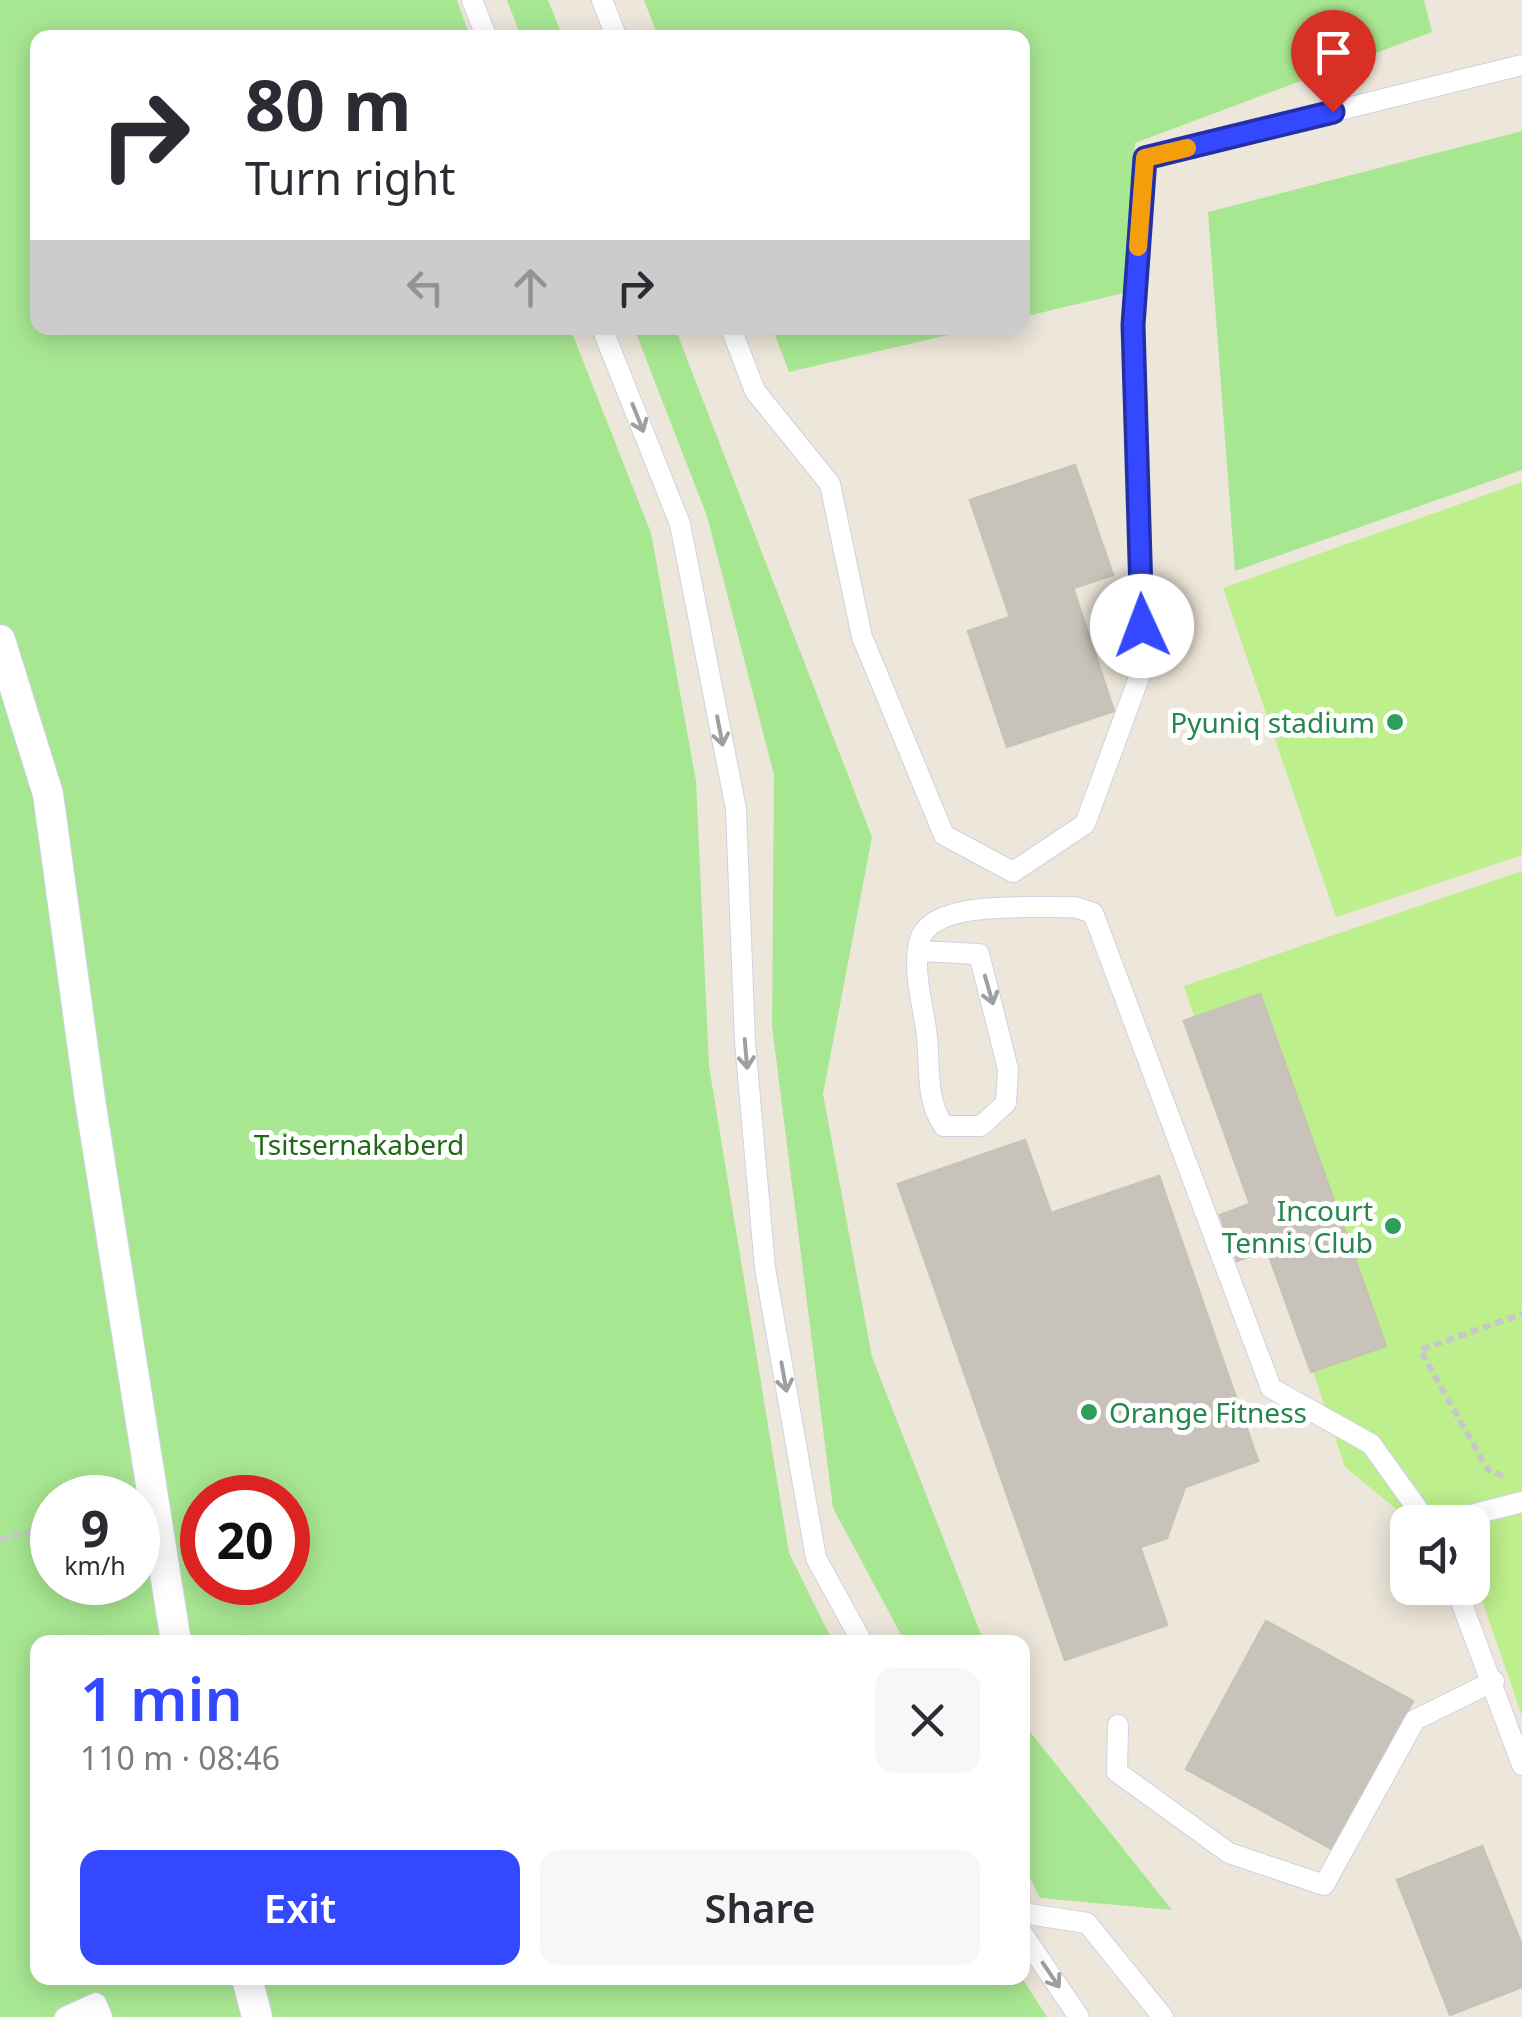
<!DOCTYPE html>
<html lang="en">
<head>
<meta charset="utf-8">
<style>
  body { margin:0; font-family:"Noto Sans",sans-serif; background:#f7f7f7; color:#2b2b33; height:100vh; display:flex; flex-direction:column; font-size:38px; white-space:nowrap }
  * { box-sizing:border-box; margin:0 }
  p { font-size:32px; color:#7c7c81 }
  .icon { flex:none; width:55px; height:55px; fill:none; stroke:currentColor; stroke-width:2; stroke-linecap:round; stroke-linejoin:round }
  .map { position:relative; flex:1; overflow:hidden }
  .panel { position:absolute; left:30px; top:1635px; width:1000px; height:350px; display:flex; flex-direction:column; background:#fff; border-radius:20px; box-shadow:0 5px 25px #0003 }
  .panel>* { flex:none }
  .top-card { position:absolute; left:30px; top:30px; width:1000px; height:305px; border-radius:20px; box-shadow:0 5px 25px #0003; background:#fff; color:#2b2b33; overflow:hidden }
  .controls { position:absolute; left:1390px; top:1505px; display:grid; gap:20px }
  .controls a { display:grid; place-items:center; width:100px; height:100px; border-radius:20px; background:#fff; box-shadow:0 5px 25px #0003; font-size:50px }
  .speed { position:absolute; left:30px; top:1475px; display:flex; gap:20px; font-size:50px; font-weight:700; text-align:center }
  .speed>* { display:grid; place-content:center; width:130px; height:130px; border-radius:50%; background:#fff; box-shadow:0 5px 25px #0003; line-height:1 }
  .speed small { font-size:25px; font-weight:400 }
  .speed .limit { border:15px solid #d22; background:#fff; color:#111 }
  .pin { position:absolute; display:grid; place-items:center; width:85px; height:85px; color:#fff; margin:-102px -42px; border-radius:50% 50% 50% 0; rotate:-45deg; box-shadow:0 0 10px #0007 }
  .pin .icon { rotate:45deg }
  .me { position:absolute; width:110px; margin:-55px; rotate:358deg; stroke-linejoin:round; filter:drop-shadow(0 0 8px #0008) }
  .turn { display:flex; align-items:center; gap:35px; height:210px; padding:0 50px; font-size:45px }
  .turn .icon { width:130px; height:130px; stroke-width:2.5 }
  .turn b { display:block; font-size:70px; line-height:85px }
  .lanes { display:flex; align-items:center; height:95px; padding:0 50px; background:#0003; justify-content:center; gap:50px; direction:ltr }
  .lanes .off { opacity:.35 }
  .round { display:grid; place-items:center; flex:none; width:105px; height:105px; border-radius:20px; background:#f7f7f7 }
  .head { display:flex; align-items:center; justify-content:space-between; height:170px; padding:0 50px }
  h1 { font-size:60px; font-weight:600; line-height:75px; color:#3448ff }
  .button { display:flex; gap:20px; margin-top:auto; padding:20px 50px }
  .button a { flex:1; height:115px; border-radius:20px; background:#3448ff; color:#fff; font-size:40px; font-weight:600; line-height:115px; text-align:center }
  .button a+a { background:#f7f7f7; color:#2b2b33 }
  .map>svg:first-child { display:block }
  .green { fill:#a8e792; fill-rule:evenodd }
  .pitch { fill:#bdef8d }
  .building { fill:#c8c3ba; stroke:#c8c2b4; stroke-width:2.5 }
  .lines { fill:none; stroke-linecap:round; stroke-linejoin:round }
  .service-casing { stroke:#cfd1e3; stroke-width:22 }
  .pedestrian-casing { stroke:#cfd1e3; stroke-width:32 }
  .path { stroke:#c7c7c7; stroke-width:6; stroke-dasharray:8 5; stroke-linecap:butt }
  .service { stroke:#fff; stroke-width:20 }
  .pedestrian { stroke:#fff; stroke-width:30 }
  .oneway { stroke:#9f9f9f }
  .route-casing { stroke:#222fa6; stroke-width:25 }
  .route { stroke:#3448ff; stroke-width:18 }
  .slow { stroke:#f59e0b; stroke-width:18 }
  .leisure-dot { fill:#2e9e5b; stroke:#fff; stroke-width:4 }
  .labels { text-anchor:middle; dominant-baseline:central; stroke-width:10; stroke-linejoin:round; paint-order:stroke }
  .leisure-label { font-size:28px; fill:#27864d; stroke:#fff; text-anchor:end }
  .park-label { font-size:28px; fill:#1f6a15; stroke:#fff }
</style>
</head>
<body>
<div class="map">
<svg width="1522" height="2017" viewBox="0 0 1522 2017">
  <rect width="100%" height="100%" fill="#ede6da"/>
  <path class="green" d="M0,0H457L470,37L38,38V328H570L651,533L696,781L709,1066L789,1553L833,1642H38V1978H1022L1047,2017H0ZM52,1498H138V1582H52ZM202,1498H288V1582H202Z
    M507,0H548L563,37H521Z
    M644,0H1424L1432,32L1135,143L1128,292L1023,317L1022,38L658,37Z
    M1522,131V470L1235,571L1208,212Z
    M634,328H675L872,837L823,1094L872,1357L984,1642H905L833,1508L772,1026L774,775L707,516Z
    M772,328H978L789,372Z
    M1022,1723H1023L1172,1910L1040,1898L1023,1865Z"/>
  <path class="pitch" d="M1522,482V855L1336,917L1223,588Z
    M1522,871V1716L1473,1574L1472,1522H1412L1345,1467L1184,986Z"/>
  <path class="building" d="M1075,465L1113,575L1073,588L1114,711L1007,747L968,631L1010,617L970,500Z
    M1260,994L1386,1346L1311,1372L1267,1250L1237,1261L1220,1215L1250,1204L1184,1021Z
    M1025,1140L1051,1213L1159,1176L1258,1461L1185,1487L1167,1538L1140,1547L1167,1625L1065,1660L898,1184Z
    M1266,1621L1413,1701L1332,1849L1186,1769Z
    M1482,1846L1522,1945V1987L1450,2015L1397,1880Z"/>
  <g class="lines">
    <defs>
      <path id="service" d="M472,0L487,38
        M602,0L617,38
        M602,328L680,524L736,809L745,1042L765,1268L816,1558L862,1642
        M731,328L755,391L830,484L862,637L944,835L1013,872L1085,824L1144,664L1133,325L1145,158L1522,65
        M919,951L979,954L1008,1069L1006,1103L981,1126H944C924,1099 931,1061 926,1029C922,1002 913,970 919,943C928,897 1037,909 1075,907L1093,913L1271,1388L1371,1444L1427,1522
        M1444,1522L1522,1502
        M1456,1588L1522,1765
        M1118,1725L1117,1772L1229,1853L1324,1885L1415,1720L1494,1681
        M1022,1913L1087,1923L1163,2017
        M1022,1933L1079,2017
        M65,2017L96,2003L102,2017"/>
      <path id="pedestrian" d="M0,640L48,794L90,1100L176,1642
        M247,1978L257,2017"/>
    </defs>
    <use href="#service" class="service-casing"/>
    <use href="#pedestrian" class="pedestrian-casing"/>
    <path class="path" d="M1503,1476L1488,1470L1420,1350L1522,1314
      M0,1540L52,1525"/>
    <use href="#service" class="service"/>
    <use href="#pedestrian" class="pedestrian"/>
  </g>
  <defs><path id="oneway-shaft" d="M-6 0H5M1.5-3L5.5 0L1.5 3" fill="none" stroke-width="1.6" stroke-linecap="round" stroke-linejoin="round" transform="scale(2.5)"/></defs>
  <g class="oneway">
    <use href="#oneway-shaft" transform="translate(638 418) rotate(68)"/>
    <use href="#oneway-shaft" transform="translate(720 731) rotate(79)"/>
    <use href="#oneway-shaft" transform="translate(989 990) rotate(74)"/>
    <use href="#oneway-shaft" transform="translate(746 1054) rotate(85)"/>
    <use href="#oneway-shaft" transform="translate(784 1377) rotate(80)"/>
    <use href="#oneway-shaft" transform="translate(1051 1975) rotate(56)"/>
  </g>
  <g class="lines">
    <defs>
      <path id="route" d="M1142,626L1133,325L1145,158L1333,112"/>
    </defs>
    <use href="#route" class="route-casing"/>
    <use href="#route" class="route"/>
    <path class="slow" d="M1138,247L1145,158L1187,148"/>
  </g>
  <g class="leisure-dot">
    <circle cx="1395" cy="722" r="10"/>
    <circle cx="1393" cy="1226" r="10"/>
    <circle cx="1089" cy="1412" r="10"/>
  </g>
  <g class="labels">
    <g class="leisure-label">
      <text x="1375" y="722">Pyuniq stadium</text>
      <text x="1373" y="1210">Incourt<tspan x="1373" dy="32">Tennis Club</tspan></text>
      <text x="1109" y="1412" text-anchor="start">Orange Fitness</text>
    </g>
    <g class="park-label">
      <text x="359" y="1144">Tsitsernakaberd</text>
    </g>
  </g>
</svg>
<div class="controls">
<a><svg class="icon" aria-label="sound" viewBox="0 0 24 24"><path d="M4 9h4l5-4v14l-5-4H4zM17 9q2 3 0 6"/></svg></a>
</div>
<div class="speed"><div>9<small>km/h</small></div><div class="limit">20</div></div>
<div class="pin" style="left:1333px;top:112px;background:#d93025"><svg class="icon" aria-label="arrive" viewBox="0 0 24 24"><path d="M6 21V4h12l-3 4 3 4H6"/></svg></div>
<svg class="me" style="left:1142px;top:626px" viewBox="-20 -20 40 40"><circle r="19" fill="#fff"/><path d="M0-13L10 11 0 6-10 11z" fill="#3448ff"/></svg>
<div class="top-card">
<div class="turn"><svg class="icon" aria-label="right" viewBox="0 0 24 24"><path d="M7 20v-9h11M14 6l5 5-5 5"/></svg><div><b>80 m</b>Turn right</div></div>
<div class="lanes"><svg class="icon off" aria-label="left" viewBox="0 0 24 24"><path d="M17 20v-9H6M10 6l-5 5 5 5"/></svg><svg class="icon off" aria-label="ahead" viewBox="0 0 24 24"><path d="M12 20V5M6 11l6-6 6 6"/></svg><svg class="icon" aria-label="right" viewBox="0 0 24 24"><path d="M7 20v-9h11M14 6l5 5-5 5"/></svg></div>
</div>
<section class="panel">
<div class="head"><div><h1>1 min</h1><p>110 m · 08:46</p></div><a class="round"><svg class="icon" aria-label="close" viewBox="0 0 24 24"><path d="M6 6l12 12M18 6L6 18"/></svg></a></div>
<div class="button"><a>Exit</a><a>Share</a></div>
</section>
</div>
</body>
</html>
